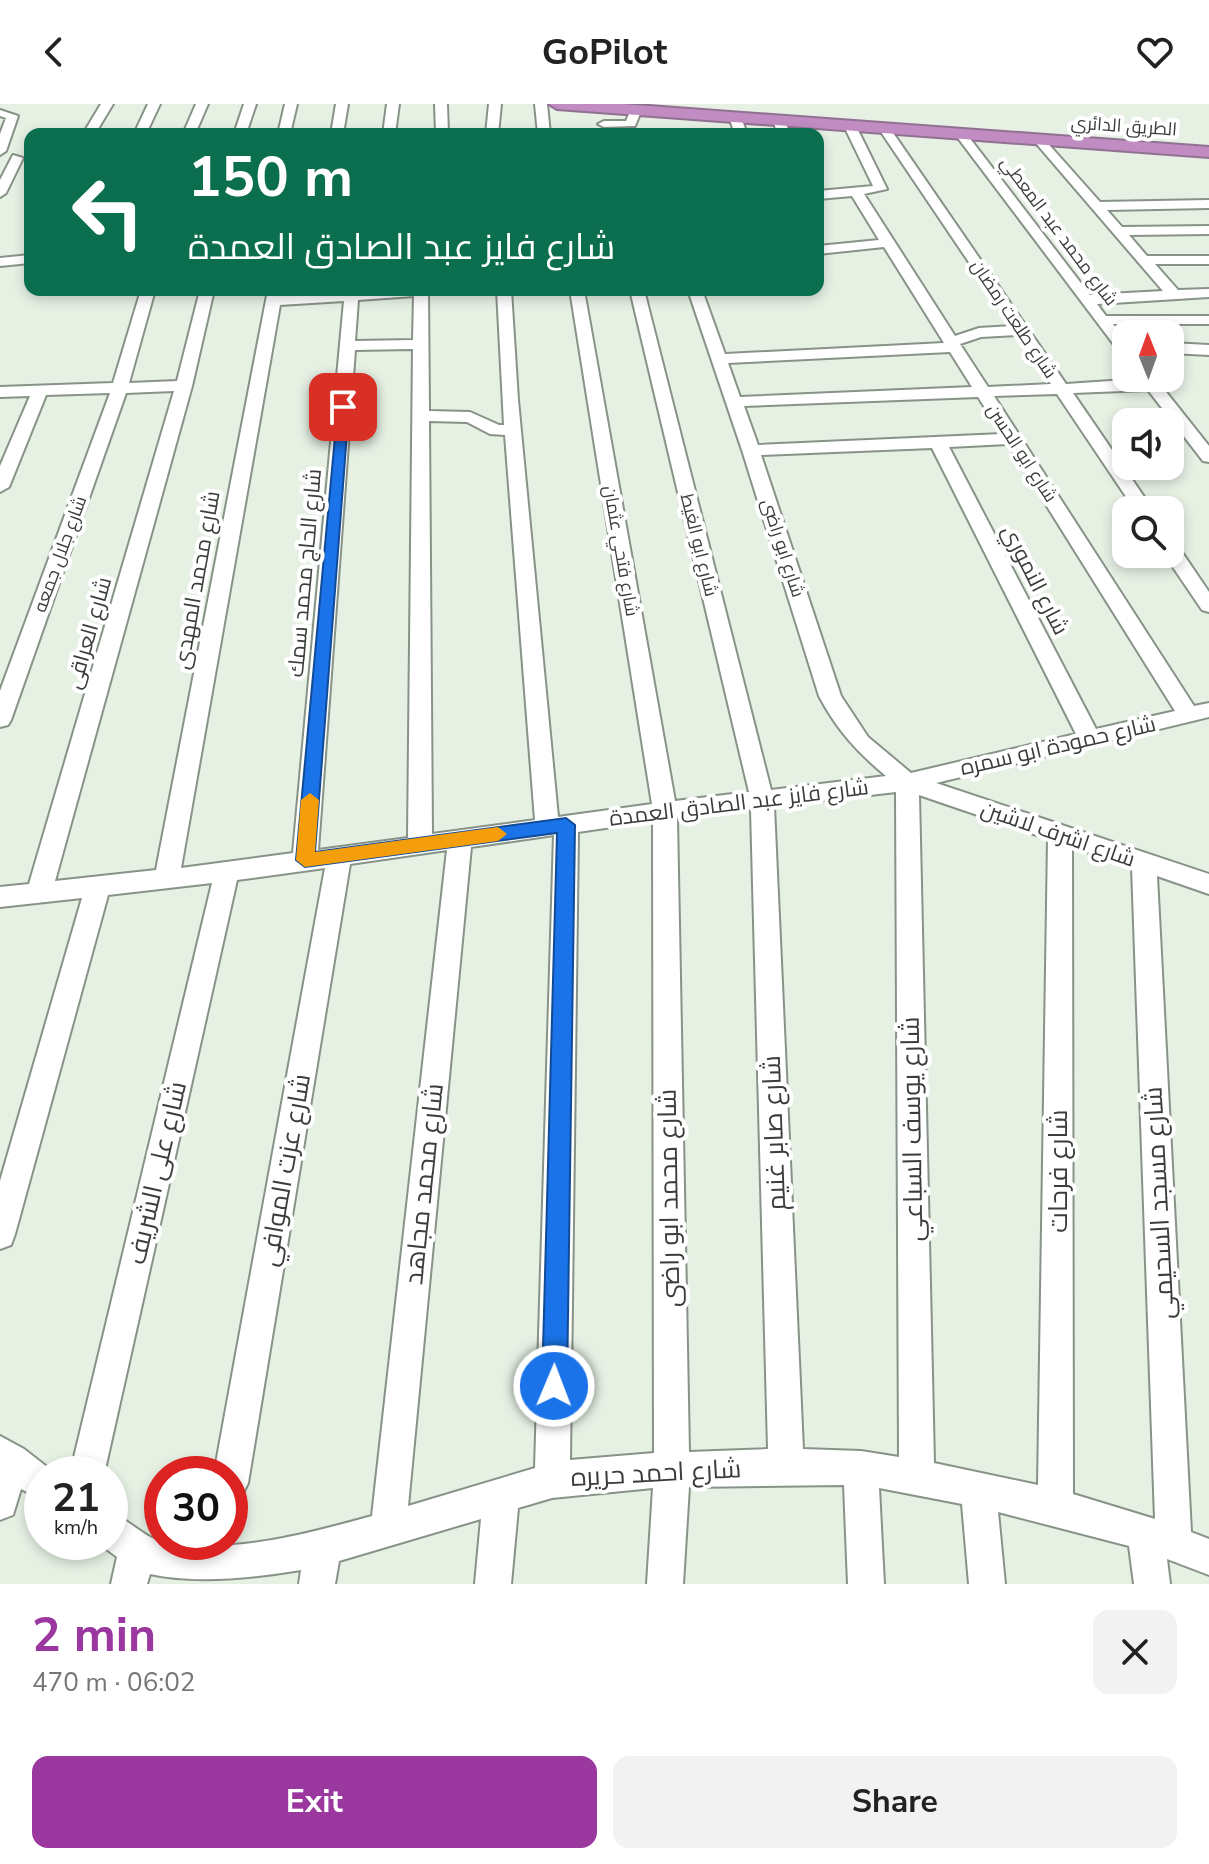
<!DOCTYPE html>
<html lang="en">
<head>
<meta charset="utf-8">
<style>
  body { margin:0; font-family:"Nunito Sans",Cairo,sans-serif; background:#f2f2f2; color:#222; height:100vh; display:flex; flex-direction:column; font-size:30px; white-space:nowrap }
  * { box-sizing:border-box; margin:0 }
  p { font-size:26px; color:#767676 }
  .icon { flex:none; width:44px; height:44px; fill:none; stroke:currentColor; stroke-width:2; stroke-linecap:round; stroke-linejoin:round }
  .map { position:relative; height:1480px; overflow:hidden }
  .sheet { display:flex; flex-direction:column; background:#fff; flex:1 }
  .sheet>* { flex:none }
  .hud { position:absolute; left:24px; top:24px; width:800px; height:168px; border-radius:16px; box-shadow:0 4px 12px #0003; background:#0b6e4f; color:#fff; overflow:hidden }
  .needle { width:52px; rotate:359deg }
  .buttons { position:absolute; left:1112px; top:216px; display:grid; gap:16px }
  .buttons a { display:grid; place-items:center; width:72px; height:72px; border-radius:16px; background:#fff; box-shadow:0 4px 12px #0003; font-size:40px }
  .speed { position:absolute; left:24px; top:1352px; display:flex; gap:16px; font-size:40px; font-weight:700; text-align:center }
  .speed>* { display:grid; place-content:center; width:104px; height:104px; border-radius:50%; background:#fff; box-shadow:0 4px 12px #0003; line-height:1 }
  .speed small { font-size:20px; font-weight:400 }
  .speed .limit { border:12px solid #d22; background:#fff; color:#111 }
  .pin { position:absolute; display:grid; place-items:center; width:68px; height:68px; color:#fff; margin:-34px; border-radius:16px; box-shadow:0 4px 12px #0006 }
  .me { position:absolute; width:88px; margin:-44px; rotate:1deg; stroke-linejoin:round; filter:drop-shadow(0 0 6px #0008) }
  .turn { display:flex; align-items:center; gap:28px; height:168px; padding:0 32px; font-size:36px }
  .turn .icon { width:104px; height:104px; stroke-width:2.5 }
  .turn b { display:block; font-size:56px; line-height:68px }
  .round { display:grid; place-items:center; flex:none; width:84px; height:84px; border-radius:16px; background:#f2f2f2 }
  .headline { display:flex; align-items:center; justify-content:space-between; height:136px; padding:0 32px }
  h1 { font-size:48px; font-weight:700; line-height:60px; color:#9a389f }
  .action { display:flex; gap:16px; margin-top:auto; padding:16px 32px }
  .action a { flex:1; height:92px; border-radius:16px; background:#9a389f; color:#fff; font-size:32px; font-weight:700; line-height:92px; text-align:center }
  .action a+a { background:#f2f2f2; color:#222 }
  header { display:flex; justify-content:space-between; align-items:center; height:104px; padding:0 32px; background:#fff; font-size:36px; font-weight:700 }
  .map>svg:first-child { display:block }
  .lines { fill:none; stroke-linecap:round; stroke-linejoin:round }
  .minor-casing { stroke:#889387; stroke-width:4 }
  .highway-casing { stroke:#917192; stroke-width:4 }
  .minor { fill:#fff; fill-rule:evenodd }
  .highway { fill:#c08cc2; fill-rule:evenodd }
  .route { fill:#1a73e8; stroke:#114b97; stroke-width:2 }
  .slow { fill:#f59e0b }
  .labels { text-anchor:middle; dominant-baseline:central; stroke-width:8; stroke-linejoin:round; paint-order:stroke }
  .far-street-label { font-size:18px; fill:#393e39; stroke:#fff }
  .street-label { font-size:22px; fill:#393e39; stroke:#fff }
  .near-street-label { font-size:26px; fill:#393e39; stroke:#fff }
</style>
</head>
<body>
<header><svg class="icon" aria-label="back" viewBox="0 0 24 24"><path d="M15 5l-7 7 7 7"/></svg>GoPilot<svg class="icon" aria-label="heart" viewBox="0 0 24 24"><path d="M12 20l-8-8c-3-5 5-10 8-4 3-6 11-1 8 4z"/></svg></header>
<div class="map">
<svg width="1209" height="1480" viewBox="0 0 1209 1480">
  <rect width="100%" height="100%" fill="#e6f1e4"/>
  <g class="lines">
    <defs>
      <path id="minor" d="M101,0H113L95,30H83Z
        M148,0H160L146,30H134Z
        M196,0H208L195,30H183Z
        M244,0H256L246,30H234Z
        M285,0H297L290,30H278Z
        M336,0H348L343,30H331Z
        M387,0H399L395,30H383Z
        M435,0H447L448,30H436Z
        M489,0H501L498,30H486Z
        M535,0H547L550,30H538Z
        M632,3L642,5L635,22L604,23L598,20L604,17H626Z
        M0,6L18,12L6,47L0,51V30L6,14L0,12Z
        M735,10L741,13L747,30H735L729,13Z
        M779,14L785,17L790,30H778L773,17Z
        M846,20L856,22L887,85L864,90L955,232L979,224L1012,222L879,25L881,23H889L1066,280L1155,274L1209,342V358L1203,357L1148,286L1073,289L1153,406H1135L1057,290L994,292L1194,602L1209,599V613L936,679L1209,770V790L1157,772L1191,1428L1209,1435V1471L1167,1455L1170,1480H1134L1129,1442L998,1408L1005,1480H969L962,1400L879,1384L884,1480H848L844,1381L689,1383L683,1480H647L653,1384L552,1394L518,1404L511,1480H475L481,1415L339,1457L335,1480H299L301,1466C253,1474 196,1480 150,1470L147,1480H111L117,1453L97,1438H110V1408C128,1415 146,1435 163,1438C230,1451 307,1430 372,1412L447,746L350,760L248,1379L242,1391L230,1397V1370H214L325,764L237,776L104,1370H70L212,779L108,791L15,1130L11,1141L0,1145V1077L82,794L0,803V783L29,780L174,287L126,289L11,616L8,621L0,623V587L110,289L46,291L9,383L0,388V362L30,292L0,293V283L113,279L141,186H155L129,279L177,277L200,186H214L192,282L55,777L156,766L268,186H282L281,192L345,186H428L429,307L470,308L499,321H504L497,186H511L518,296L558,713L652,700L570,186H584L675,697L749,688L630,186H644L771,686L886,672C857,648 837,626 819,592L742,346L688,186H702L725,250L944,239L884,143L818,150V142L879,136L852,92L818,95V87L873,82L844,22ZM414,192L413,236L355,237L358,196ZM344,197L293,749L181,764L280,201ZM1017,231L1051,280L988,283L960,240L981,233ZM413,245L408,734L318,746L355,246ZM950,248L972,283L740,293L728,259ZM978,293L1002,330L758,341L744,302ZM429,317L467,318L490,330L505,331L535,716L432,730ZM1008,340L1175,607L1096,625L949,343ZM932,344L1076,630L911,669L868,633L841,592L761,351ZM896,688L899,1353L861,1347L803,1345L774,702ZM919,691L1048,735L1038,1381L934,1359ZM751,705L768,1345L689,1348L677,714ZM653,717L654,1349L570,1356L578,728ZM554,731L535,1364L408,1402L471,743ZM1072,743L1132,763L1155,1415L1073,1390Z
        M961,27L965,28L1090,191L1163,187L1035,38V34H1043L1100,98L1209,96V104L1107,106L1122,123L1209,122V130L1129,131L1147,152H1209V160H1155L1178,186L1209,185V193L1097,200L1106,212H1209V220H1113L1126,237V252L1121,250L955,30Z
        M13,51L23,54L6,89L0,93V76Z
        M30,151V159L0,162V154Z
        M1170,239L1209,241V251L1170,249Z
        M1170,439L1177,441L1209,488V508L1202,506L1164,450H1170Z
        M0,1332L24,1345L56,1370H42V1396L21,1385L13,1411L0,1416Z"/>
      <path id="highway" d="M549,0H622L1209,43V53L557,5Z"/>
    </defs>
    <use href="#minor" class="minor-casing"/>
    <use href="#highway" class="highway-casing"/>
    <use href="#minor" class="minor"/>
    <use href="#highway" class="highway"/>
  </g>
  <path class="route" d="M338,300L349,303L315,748L566,714L575,721L567,1282L563,1291L554,1295L545,1291L542,1282L557,729L305,763L296,756Z"/>
  <path class="slow" d="M310,689L319,696L315,748L498,723L507,730L498,737L305,763L296,756L301,696Z"/>
  <g class="labels">
    <g class="far-street-label">
      <text transform="translate(1124 22) rotate(4)">الطريق الدائري</text>
      <text transform="translate(1059 127) rotate(53)">شارع محمد عبد المعطي</text>
      <text transform="translate(1014 215) rotate(56)">شارع طلعت رمضان</text>
      <text transform="translate(1022 349) rotate(57)">شارع ابو الحسن</text>
      <text transform="translate(699 441) rotate(76)">شارع ابو الغيط</text>
      <text transform="translate(783 444) rotate(72)">شارع ابو راضى</text>
      <text transform="translate(621 447) rotate(80)">شارع فتحي عثمان</text>
      <text transform="translate(60 450) rotate(-70)">شارع جلال جمعه</text>
    </g>
    <g class="street-label">
      <text transform="translate(305 469) rotate(-85)">شارع الحاج محمد سمك</text>
      <text transform="translate(197 476) rotate(-80)">شارع محمد المهدى</text>
      <text transform="translate(1035 476) rotate(63)">شارع النموري</text>
      <text transform="translate(89 529) rotate(-74)">شارع العراقى</text>
      <text transform="translate(1058 642) rotate(-13)">شارع حمودة ابو سمره</text>
      <text transform="translate(739 699) rotate(-7)">شارع فايز عبد الصادق العمدة</text>
      <text transform="translate(1058 730) rotate(19)">شارع اشرف لاشين</text>
    </g>
    <g class="near-street-label">
      <text transform="translate(912 1025) rotate(-91)">شارع يوسف السباعي</text>
      <text transform="translate(774 1029) rotate(-92)">شارع صابر غنيم</text>
      <text transform="translate(285 1066) rotate(-80)">شارع عزت الموافي</text>
      <text transform="translate(1058 1067) rotate(-90)">شارع فرحات</text>
      <text transform="translate(157 1069) rotate(-77)">شارع على الشريف</text>
      <text transform="translate(424 1080) rotate(-84)">شارع محمد مجاهد</text>
      <text transform="translate(669 1094) rotate(-91)">شارع محمد ابو راضى</text>
      <text transform="translate(1159 1099) rotate(-93)">شارع مسجد السحيمي</text>
      <text transform="translate(656 1369) rotate(-3)">شارع احمد حريره</text>
    </g>
  </g>
</svg>
<div class="buttons">
<a><svg class="needle" viewBox="-14 -14 28 28"><path d="M0-13l5 13h-10z" fill="#e53935"/><path d="M0 13l5-13h-10z" fill="#767676"/></svg></a>
<a><svg class="icon" aria-label="sound" viewBox="0 0 24 24"><path d="M4 9h4l5-4v14l-5-4H4zM17 9q2 3 0 6"/></svg></a>
<a><svg class="icon" aria-label="search" viewBox="0 0 24 24"><circle cx="10" cy="10" r="6"/><path d="M15 15l6 6"/></svg></a>
</div>
<div class="speed"><div>21<small>km/h</small></div><div class="limit">30</div></div>
<div class="pin" style="left:343px;top:303px;background:#d93025"><svg class="icon" aria-label="arrive" viewBox="0 0 24 24"><path d="M6 21V4h12l-3 4 3 4H6"/></svg></div>
<svg class="me" style="left:554px;top:1282px" viewBox="-20 -20 40 40"><circle r="17" fill="#1a73e8" stroke="#fff" stroke-width="3"/><path d="M0-11L8 9 0 5-8 9z" fill="#fff"/></svg>
<div class="hud">
<div class="turn"><svg class="icon" aria-label="left" viewBox="0 0 24 24"><path d="M17 20v-9H6M10 6l-5 5 5 5"/></svg><div><b>150 m</b>شارع فايز عبد الصادق العمدة</div></div>
</div>
</div>
<section class="sheet">
<div class="headline"><div><h1>2 min</h1><p>470 m · 06:02</p></div><a class="round"><svg class="icon" aria-label="close" viewBox="0 0 24 24"><path d="M6 6l12 12M18 6L6 18"/></svg></a></div>
<div class="action"><a>Exit</a><a>Share</a></div>
</section>
</body>
</html>
